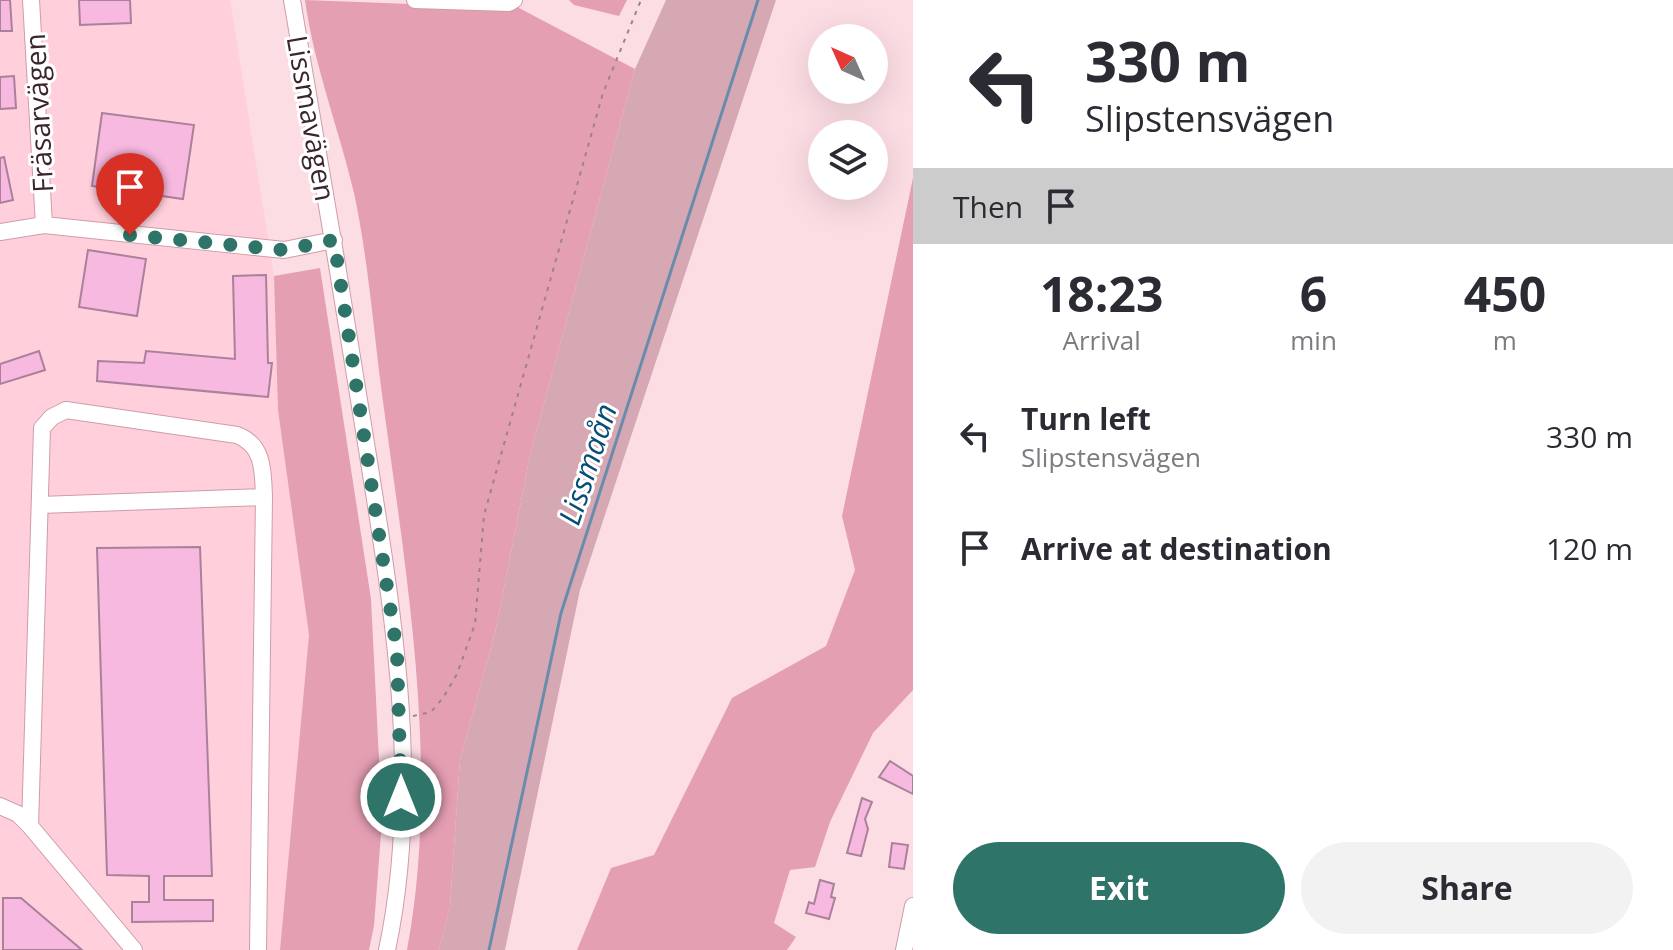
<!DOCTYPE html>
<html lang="en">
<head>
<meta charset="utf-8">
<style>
  body { margin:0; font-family:"Open Sans",sans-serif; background:#f2f2f3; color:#2b2b33; height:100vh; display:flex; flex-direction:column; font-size:30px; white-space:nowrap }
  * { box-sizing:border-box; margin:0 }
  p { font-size:26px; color:#7c7c81 }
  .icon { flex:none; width:44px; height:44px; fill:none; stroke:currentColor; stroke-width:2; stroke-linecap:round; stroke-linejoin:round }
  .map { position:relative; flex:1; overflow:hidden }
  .side { display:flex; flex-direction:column; background:#fff; width:760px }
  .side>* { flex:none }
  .guide { background:#fff; color:#2b2b33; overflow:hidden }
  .needle { width:52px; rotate:315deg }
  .buttons { position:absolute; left:808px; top:24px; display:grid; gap:16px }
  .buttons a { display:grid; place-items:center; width:80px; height:80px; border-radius:50%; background:#fff; box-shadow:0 8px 32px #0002; font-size:40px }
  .pin { position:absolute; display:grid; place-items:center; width:68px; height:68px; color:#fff; margin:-82px -34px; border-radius:50% 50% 50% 0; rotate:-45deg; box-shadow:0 0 8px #0007 }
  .pin .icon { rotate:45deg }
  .me { position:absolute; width:88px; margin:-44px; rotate:0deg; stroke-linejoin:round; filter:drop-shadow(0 0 6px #0008) }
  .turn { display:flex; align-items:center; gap:28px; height:168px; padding:0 40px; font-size:36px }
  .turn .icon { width:104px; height:104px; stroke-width:2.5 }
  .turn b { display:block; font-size:56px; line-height:68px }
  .then { display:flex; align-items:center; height:76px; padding:0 40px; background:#0003; gap:16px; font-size:30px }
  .eta { display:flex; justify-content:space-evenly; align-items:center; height:136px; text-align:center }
  .eta b { font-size:48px; font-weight:700; line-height:56px }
  .button { display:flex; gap:16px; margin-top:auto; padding:16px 40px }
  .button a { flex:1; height:92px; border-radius:48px; background:#2e7469; color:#fff; font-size:32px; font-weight:700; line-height:92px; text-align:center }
  .button a+a { background:#f2f2f3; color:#2b2b33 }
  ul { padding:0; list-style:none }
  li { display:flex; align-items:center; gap:24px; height:112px; padding:0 40px }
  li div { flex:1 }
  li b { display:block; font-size:30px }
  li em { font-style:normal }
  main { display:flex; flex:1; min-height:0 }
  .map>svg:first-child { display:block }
  .built { fill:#ffcfdb }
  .green { fill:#d5a8b3 }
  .forest { fill:#e59fb3 }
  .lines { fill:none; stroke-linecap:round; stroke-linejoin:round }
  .stream { stroke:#6a8cac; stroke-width:3 }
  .building { fill:#f7b9df; stroke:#aa819a; stroke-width:2 }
  .minor-casing { stroke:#ce9da9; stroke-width:18 }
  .path { stroke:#9c8289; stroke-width:2; stroke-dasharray:4 6; stroke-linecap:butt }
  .minor { stroke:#fff; stroke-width:16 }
  .route { stroke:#2e7469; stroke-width:14; stroke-dasharray:0 25.2 }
  .labels { text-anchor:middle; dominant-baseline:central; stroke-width:6; stroke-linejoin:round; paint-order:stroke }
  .street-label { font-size:28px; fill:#3a262c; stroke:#fff }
  .water-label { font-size:30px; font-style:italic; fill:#044e77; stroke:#fff }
</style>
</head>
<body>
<main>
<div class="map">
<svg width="913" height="950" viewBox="0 0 913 950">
  <rect width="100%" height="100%" fill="#fcdde4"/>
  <path class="built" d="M0,0H230L274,276L278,410L309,635L280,950H0Z"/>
  <path class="green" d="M666,0H776L580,590L505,950H439L450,906L460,760L495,633L531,451L635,69Z"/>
  <path class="forest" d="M305,0L519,8L635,69L531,451L495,633L460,760L450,906L439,950H407C440,773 408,586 384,409C374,338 369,263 354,193C339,129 314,66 305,0Z
    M569,0H627L619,16L574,5Z
    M913,178V690L873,733L830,822L815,867L790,870L774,923L796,937L787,950H577L611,868L654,855L732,698L826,646L855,570L842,516Z
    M320,268L371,599L382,820L374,926L369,950H280L309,635L278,410L274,276Z"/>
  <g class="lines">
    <path class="stream" d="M489,950L561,613L758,0"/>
  </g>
  <path class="building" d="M0,0H10L12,31H0Z
    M79,0H130L131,23L80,25Z
    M14,76L16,108L0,109V77Z
    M102,113L194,125L183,199L92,186Z
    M4,157L13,200L0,203V158Z
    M88,250L146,259L137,316L79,307Z
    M266,275L268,363H272L268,397L97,381L98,361L144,363L146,351L235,359L233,276Z
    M39,351L45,370L0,384V364Z
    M200,547L212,876H164V900H213V921L132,922V902H149V876L107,875L97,548Z
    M890,761L913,776V794L879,777Z
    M862,798L872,802L865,819L868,829L861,856L847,853Z
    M892,843L908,845L904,869L889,867Z
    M820,880L834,884L831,897L835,898L829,919L806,913L809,902L814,904Z
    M3,898H21L82,950H3Z"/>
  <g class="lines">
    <defs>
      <path id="minor" d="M31,0L44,225
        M292,0C317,146 342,291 365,437C392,605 423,781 387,950
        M415,0L509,3L514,0
        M0,232L44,225L284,250L334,240
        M40,505L264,497L258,950
        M0,806L18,814L30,826L134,950
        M30,826L42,428L52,417L66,410L237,435C264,445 263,471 264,497
        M904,950L913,906"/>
    </defs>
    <use href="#minor" class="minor-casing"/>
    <path class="path" d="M413,716L431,712L443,698L457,674L475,624L484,515L603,93L641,0"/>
    <use href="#minor" class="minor"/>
  </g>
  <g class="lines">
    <path class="route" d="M130,235L284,250L334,240L397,652L401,797"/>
  </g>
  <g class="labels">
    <g class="street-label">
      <text transform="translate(38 113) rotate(-93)">Fräsarvägen</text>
      <text transform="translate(312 118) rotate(80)">Lissmavägen</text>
    </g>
    <g class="water-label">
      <text transform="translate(587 464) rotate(-72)">Lissmaån</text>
    </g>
  </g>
</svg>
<div class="buttons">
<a><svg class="needle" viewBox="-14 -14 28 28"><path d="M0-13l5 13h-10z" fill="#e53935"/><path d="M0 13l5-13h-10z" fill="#7c7c81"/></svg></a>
<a><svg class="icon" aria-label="layers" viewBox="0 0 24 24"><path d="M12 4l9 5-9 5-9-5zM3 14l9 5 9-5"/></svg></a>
</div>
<div class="pin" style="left:130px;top:235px;background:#d93025"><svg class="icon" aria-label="arrive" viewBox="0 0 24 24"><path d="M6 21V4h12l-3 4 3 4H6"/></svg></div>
<svg class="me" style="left:401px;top:797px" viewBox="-20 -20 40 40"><circle r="17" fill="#2e7469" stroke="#fff" stroke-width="3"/><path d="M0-11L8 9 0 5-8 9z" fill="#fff"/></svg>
</div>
<section class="side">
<div class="guide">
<div class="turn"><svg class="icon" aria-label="left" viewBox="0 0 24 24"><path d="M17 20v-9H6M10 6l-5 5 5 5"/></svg><div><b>330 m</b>Slipstensvägen</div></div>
<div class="then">Then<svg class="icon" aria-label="arrive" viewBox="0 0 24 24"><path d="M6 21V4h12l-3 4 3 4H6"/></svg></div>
</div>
<div class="eta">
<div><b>18:23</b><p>Arrival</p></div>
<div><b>6</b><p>min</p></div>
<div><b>450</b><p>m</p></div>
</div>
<ul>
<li><svg class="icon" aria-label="left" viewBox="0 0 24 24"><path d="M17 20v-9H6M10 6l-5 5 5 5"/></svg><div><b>Turn left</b><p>Slipstensvägen</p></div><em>330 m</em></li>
<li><svg class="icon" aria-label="arrive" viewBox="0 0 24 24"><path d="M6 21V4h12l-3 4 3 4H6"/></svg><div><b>Arrive at destination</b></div><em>120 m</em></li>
</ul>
<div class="button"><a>Exit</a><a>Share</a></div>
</section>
</main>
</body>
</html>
